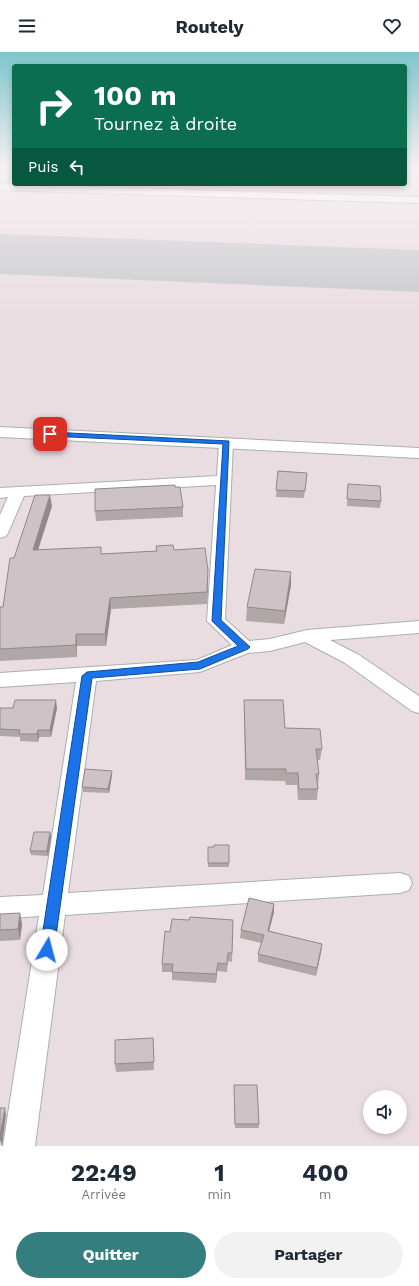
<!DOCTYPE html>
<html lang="fr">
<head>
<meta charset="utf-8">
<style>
  body { margin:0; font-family:"Work Sans",sans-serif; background:#f2f2f3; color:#1f2937; height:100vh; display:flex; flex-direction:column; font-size:15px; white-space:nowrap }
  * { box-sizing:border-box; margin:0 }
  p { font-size:13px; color:#747a83 }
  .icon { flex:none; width:22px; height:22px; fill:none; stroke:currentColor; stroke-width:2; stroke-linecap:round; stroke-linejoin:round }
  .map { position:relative; height:1094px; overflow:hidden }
  .sheet { display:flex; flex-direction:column; background:#fff; flex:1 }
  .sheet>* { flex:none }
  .top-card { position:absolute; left:12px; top:12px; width:395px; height:122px; border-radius:4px; box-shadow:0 2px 6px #0003; background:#0b6e4f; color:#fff; overflow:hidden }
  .controls { position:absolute; left:363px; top:1038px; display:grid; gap:8px }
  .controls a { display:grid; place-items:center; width:44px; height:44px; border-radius:50%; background:#fff; box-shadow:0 2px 6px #0003; font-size:20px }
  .pin { position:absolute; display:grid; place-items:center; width:34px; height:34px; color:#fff; margin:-17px; border-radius:8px; box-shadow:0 2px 6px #0006 }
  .me { position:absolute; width:44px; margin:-22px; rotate:8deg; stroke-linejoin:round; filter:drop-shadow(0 0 3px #0008) }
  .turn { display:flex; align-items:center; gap:14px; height:84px; padding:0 16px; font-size:18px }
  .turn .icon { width:52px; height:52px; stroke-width:2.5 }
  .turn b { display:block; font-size:28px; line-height:34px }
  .then { display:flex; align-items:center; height:38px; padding:0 16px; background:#0003; gap:8px; font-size:15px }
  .eta { display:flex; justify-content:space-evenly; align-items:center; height:68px; text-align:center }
  .eta b { font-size:24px; font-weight:700; line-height:28px }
  .primary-button { display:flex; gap:8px; margin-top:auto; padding:8px 16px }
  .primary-button a { flex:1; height:46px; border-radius:24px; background:#357e7f; color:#fff; font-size:16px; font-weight:700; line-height:46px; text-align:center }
  .primary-button a+a { background:#f2f2f3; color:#1f2937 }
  header { display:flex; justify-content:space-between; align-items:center; height:52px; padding:0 16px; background:#fff; font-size:18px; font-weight:700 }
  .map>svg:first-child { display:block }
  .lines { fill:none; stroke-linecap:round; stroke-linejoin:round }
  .stream { stroke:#7ce0a0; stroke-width:2.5 }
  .runway { fill:#c6c8ca; fill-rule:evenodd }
  .minor-casing { stroke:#a7b1b0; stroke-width:2 }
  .tertiary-casing { stroke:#a7b1b0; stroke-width:2 }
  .minor { fill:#fff; fill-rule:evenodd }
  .tertiary { fill:#fff; fill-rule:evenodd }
  .wall { fill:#b0a7a9 }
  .shaded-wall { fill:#90888a }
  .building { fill:#cdc2c5; stroke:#90888a }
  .route { fill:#1a73e8; stroke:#114b97 }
</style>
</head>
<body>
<header><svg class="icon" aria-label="menu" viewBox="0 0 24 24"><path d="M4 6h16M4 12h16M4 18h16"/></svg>Routely<svg class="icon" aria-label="heart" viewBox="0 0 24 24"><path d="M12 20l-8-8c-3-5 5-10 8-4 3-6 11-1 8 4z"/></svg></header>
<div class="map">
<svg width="419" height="1094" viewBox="0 0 419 1094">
  <rect width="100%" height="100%" fill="#eadde2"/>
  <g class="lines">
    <path class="stream" d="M6,130L14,121"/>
    <path class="runway" d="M0,182L419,198V240L0,222Z"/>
    <defs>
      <path id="minor" d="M226,387L231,388L233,391L225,567L249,589L270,587L307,578L419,569V581L330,588L359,603L419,644V661L412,659L345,611L305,590L270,599L248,601L200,620L96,629L68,841L400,821L409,824L412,831L409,838L400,841L65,863L35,1094H3L39,864L0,867V845L43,843L76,630L0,635V621L197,608L232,593L207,569L216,433L24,444L8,481L6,484L0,486V463L8,445L0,446V436L217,424L219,391L221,388Z"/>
      <path id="tertiary" d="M0,132L419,145V151L0,138Z
        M0,375L419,396V406L0,385Z"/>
    </defs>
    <use href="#minor" class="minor-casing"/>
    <use href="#tertiary" class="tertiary-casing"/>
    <use href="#minor" class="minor"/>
    <use href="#tertiary" class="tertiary"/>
  </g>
  <path class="wall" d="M278,419L307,421L304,446L276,445Z
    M348,432L381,449L380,456L347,454Z
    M175,435L183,455V465L96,469L95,459Z
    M52,454L38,498L102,502L157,499L156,494L174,498L208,518V529L207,552L111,557L106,594H77V605L0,609V555H3L14,506Z
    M291,533L284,572L246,569L247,555Z
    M244,648L285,676L322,697L320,708H317L319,722L317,748H298L297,733H286L285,729L245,728Z
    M0,656H57L51,685H39L38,690L20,689V685L0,684Z
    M112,723L109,741L83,740L82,735Z
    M50,780L51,785L48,804L31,803L30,799Z
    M229,793V815H208V795H214Z
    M274,852V860L269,879L322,892L321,900L316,924L258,910V902L261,891L240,886L241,878Z
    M0,862L22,872L20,888L0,889Z
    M189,868H233L232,910L228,909L227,920L217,919L216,931L172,928V920H162V912L170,880Z
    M153,986L154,1018L116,1020L115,1012Z
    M234,1033L259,1072V1076H235Z"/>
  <path class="shaded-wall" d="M50,443L52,454L34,510L33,498Z
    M208,518V529L207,552V540Z
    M291,520V533L284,572L285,559Z
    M110,546L111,557L106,594L105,582Z
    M76,582L77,594V605L76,593Z
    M56,648L57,656L51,685L50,678Z
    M38,678L39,685L38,690L37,682Z
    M112,719V723L109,741L108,737Z
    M50,780L51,785L48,804L47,799Z
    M274,852V860L267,887L268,879Z
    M20,861L22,872L20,888L18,877Z
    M322,892L321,900L316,924L317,916Z
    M218,911L217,919L216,931V922Z
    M5,1056L6,1063L2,1094L0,1088V1084Z"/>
  <path class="building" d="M278,419L307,421L305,439L276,438Z
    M348,432L380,434L381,449L347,447Z
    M175,433V435H180L183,455L95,459V437Z
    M35,443H50L33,498L101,495V502L157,499L156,494L173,493L174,498L205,496L208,518L207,540L110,546L105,582H76V593L0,597V555H3L10,506H14Z
    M255,517L291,520L285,559L247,555Z
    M15,648H56L50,678H38L37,682H19L20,678L0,677V656H13Z
    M244,648H283L285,676L320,677L322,697H316L319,722H316L318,737H299L298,721H286V717H246Z
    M85,717L112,719L108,737L82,735Z
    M34,780H50L47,799H30Z
    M214,793H229V811H208V795H214Z
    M249,846L274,852L268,879L322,892L317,916L258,902L264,883L241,878Z
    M20,861L18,877L0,878V862Z
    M190,865L233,868L232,901H228L227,912L218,911L216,922L172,920L173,912H162L165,879L170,880L172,867L189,868Z
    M153,986L154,1010L115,1012V988Z
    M234,1033H257L259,1072H235Z
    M0,1056H5L0,1084Z"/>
  <linearGradient id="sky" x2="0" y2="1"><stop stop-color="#7dc6cb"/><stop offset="0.43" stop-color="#f6f0f2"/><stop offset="1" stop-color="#f6f0f2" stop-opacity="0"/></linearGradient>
  <rect width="419" height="270" fill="url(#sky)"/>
  <path class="route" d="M50,380L229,389L221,568L250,595L248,597L200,617L92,626L54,898L52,902L47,903L42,902L40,898L82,624L87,620L198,610L238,594L212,569L223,392L48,384V381Z"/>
</svg>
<div class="controls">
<a><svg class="icon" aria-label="sound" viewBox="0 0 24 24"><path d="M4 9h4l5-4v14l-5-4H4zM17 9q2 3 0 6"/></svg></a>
</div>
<div class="pin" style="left:50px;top:382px;background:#d93025"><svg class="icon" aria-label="arrive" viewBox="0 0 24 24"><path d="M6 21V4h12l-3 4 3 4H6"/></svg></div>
<svg class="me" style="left:47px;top:898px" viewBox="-20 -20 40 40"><circle r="19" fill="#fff"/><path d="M0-13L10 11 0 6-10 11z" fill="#1a73e8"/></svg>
<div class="top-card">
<div class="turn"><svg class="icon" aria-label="right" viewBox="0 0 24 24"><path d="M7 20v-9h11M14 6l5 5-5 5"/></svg><div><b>100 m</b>Tournez à droite</div></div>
<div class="then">Puis<svg class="icon" aria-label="left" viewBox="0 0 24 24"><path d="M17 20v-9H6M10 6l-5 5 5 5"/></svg></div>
</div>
</div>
<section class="sheet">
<div class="eta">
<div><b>22:49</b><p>Arrivée</p></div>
<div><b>1</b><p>min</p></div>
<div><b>400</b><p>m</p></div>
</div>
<div class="primary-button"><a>Quitter</a><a>Partager</a></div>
</section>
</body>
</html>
